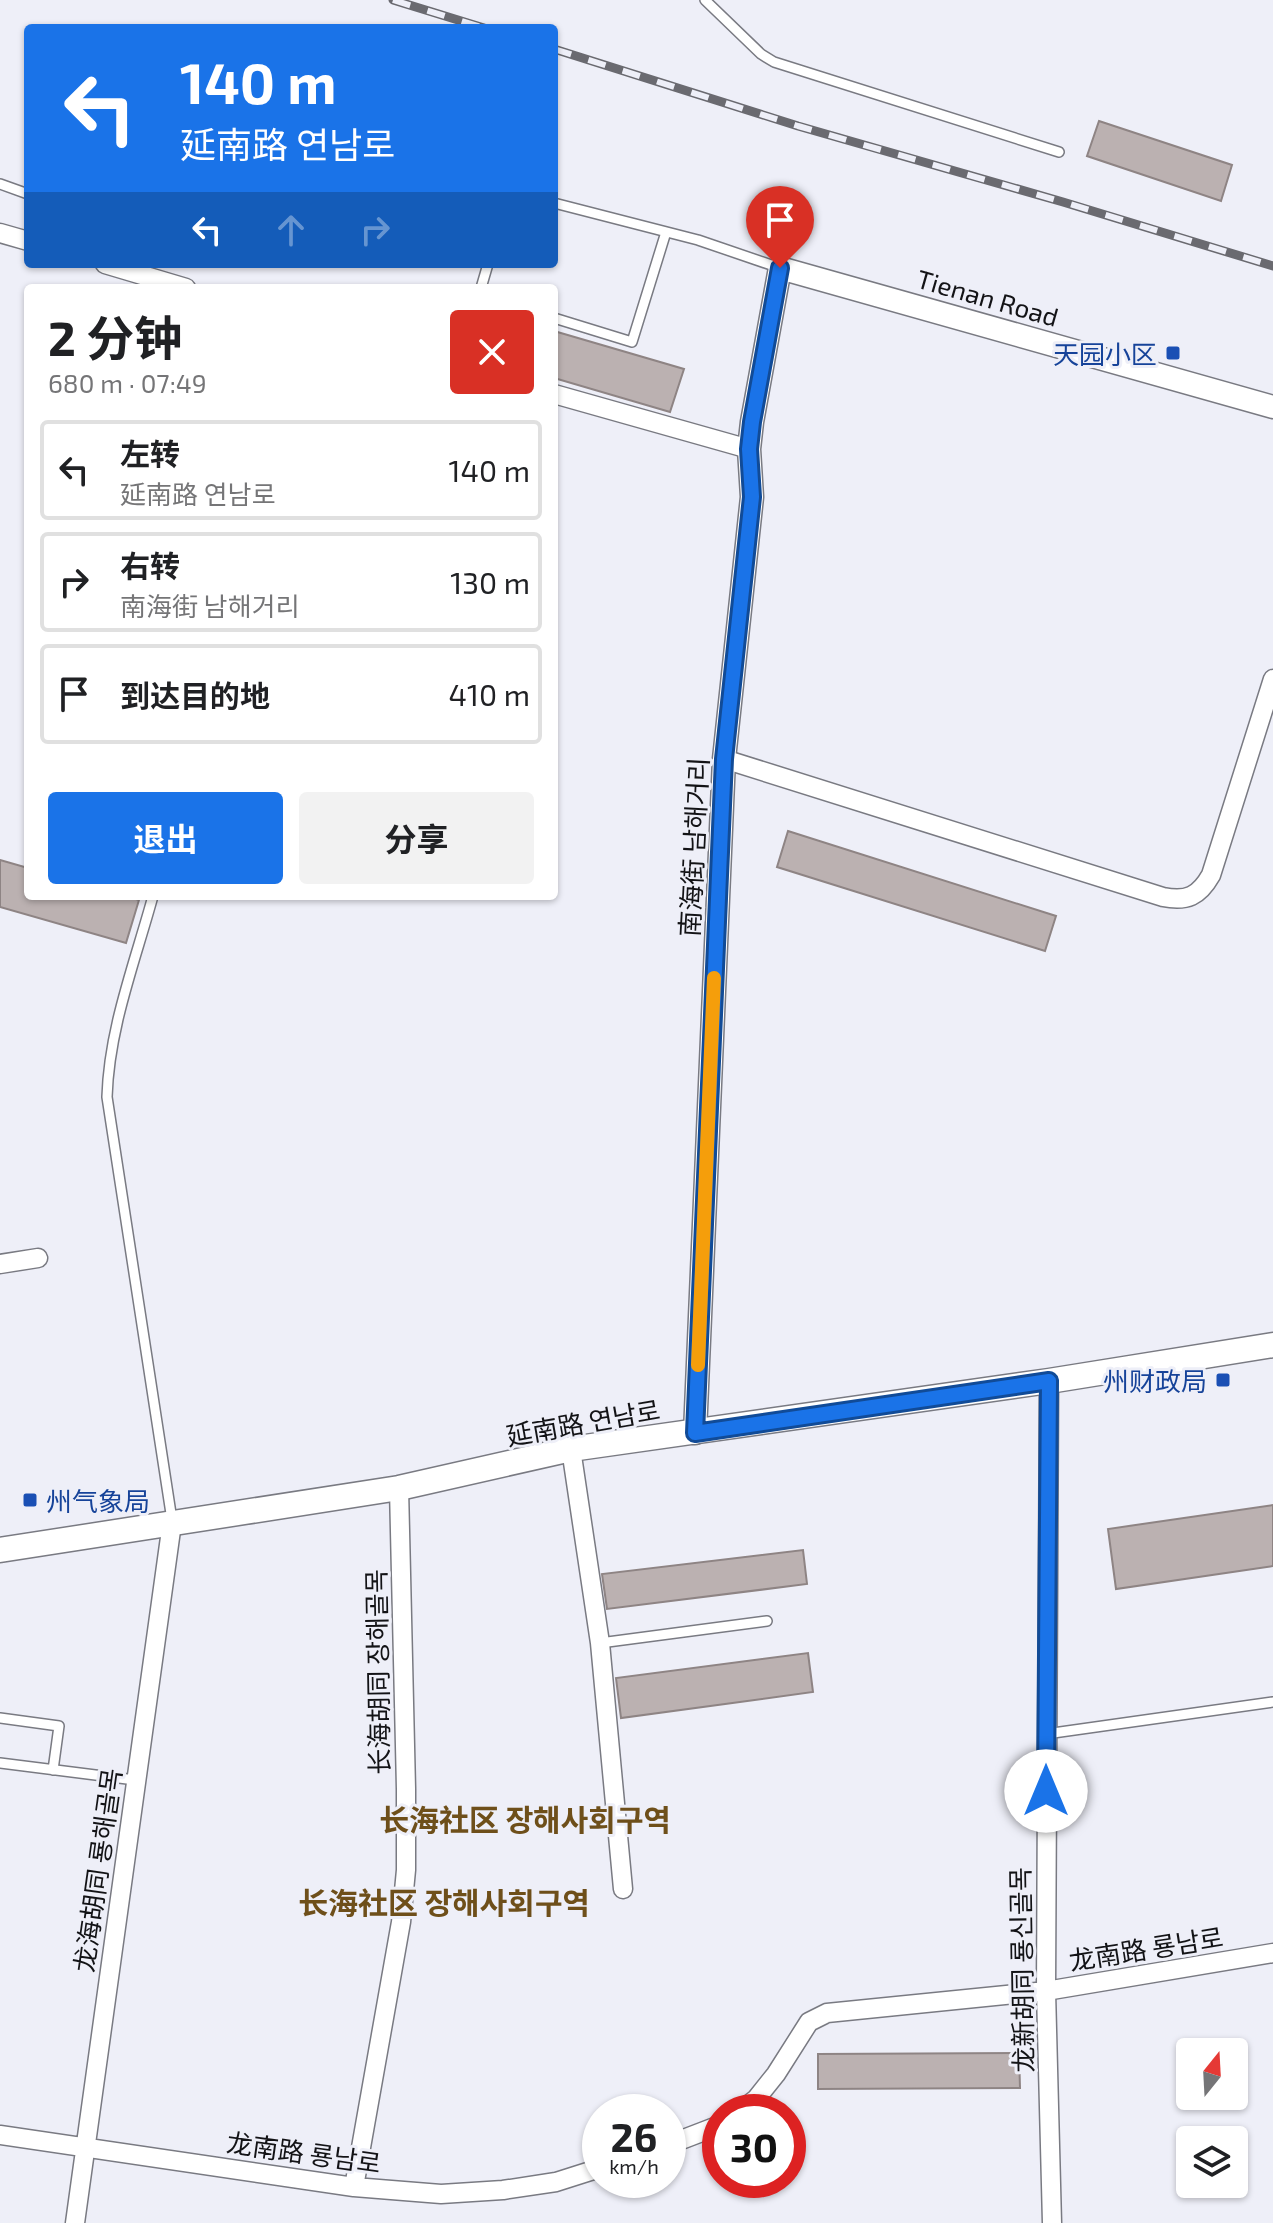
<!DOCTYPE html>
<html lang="zh">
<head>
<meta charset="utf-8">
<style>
  body { margin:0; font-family:"Exo 2","Noto Sans SC","Noto Sans KR",sans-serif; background:#f2f2f2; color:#202124; height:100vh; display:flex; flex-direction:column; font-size:30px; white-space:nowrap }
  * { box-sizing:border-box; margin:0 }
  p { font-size:26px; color:#757577 }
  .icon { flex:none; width:44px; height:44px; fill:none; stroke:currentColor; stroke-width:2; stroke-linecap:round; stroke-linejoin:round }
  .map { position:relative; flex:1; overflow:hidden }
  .drawer { position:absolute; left:24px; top:284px; width:534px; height:616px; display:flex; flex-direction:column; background:#fff; border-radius:8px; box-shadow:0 2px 6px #0004 }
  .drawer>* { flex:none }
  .banner { position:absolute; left:24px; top:24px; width:534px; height:244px; border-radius:8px; box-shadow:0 2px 6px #0004; background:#1a73e8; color:#fff; overflow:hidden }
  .needle { width:52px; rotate:18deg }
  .controls { position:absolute; left:1176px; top:2038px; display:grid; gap:16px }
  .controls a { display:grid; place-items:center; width:72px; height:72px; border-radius:8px; background:#fff; box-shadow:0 2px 6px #0004; font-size:40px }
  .speed { position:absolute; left:582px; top:2094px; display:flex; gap:16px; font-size:40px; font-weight:700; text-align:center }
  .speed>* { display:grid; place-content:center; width:104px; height:104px; border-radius:50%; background:#fff; box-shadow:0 2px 6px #0004; line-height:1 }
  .speed small { font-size:20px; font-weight:400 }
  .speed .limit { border:12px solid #d22; background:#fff; color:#111 }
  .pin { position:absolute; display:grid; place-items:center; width:68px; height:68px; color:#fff; margin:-82px -34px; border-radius:50% 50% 50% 0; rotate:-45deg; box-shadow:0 0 8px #0007 }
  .pin .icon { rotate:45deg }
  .me { position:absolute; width:88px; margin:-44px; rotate:0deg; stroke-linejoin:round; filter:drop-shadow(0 0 6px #0008) }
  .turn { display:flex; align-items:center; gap:28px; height:168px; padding:0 24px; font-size:36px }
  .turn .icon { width:104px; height:104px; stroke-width:2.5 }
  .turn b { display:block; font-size:56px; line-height:68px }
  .lanes { display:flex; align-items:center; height:76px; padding:0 24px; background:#0003; justify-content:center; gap:40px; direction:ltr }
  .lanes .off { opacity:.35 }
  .round { display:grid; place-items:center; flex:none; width:84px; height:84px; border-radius:8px; background:#f2f2f2 }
  .summary { display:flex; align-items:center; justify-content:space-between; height:136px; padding:0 24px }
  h1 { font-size:48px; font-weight:700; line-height:60px }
  .cta { display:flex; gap:16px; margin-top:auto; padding:16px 24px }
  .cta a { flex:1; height:92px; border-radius:8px; background:#1a73e8; color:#fff; font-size:32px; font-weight:700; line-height:92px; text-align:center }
  .cta a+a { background:#f2f2f2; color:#202124 }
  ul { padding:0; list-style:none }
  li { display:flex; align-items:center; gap:24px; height:100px; margin:0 16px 12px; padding:0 8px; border:4px solid #e0e0e0; border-radius:8px }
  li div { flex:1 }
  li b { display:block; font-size:30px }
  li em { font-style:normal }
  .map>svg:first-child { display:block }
  .building { fill:#bbb1b1; stroke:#8e8484; stroke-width:2 }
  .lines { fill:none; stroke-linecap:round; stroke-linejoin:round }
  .service-casing { stroke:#797a82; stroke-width:12 }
  .minor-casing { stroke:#797a82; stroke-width:21 }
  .tertiary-casing { stroke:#797a82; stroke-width:25 }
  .secondary-casing { stroke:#797a82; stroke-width:27 }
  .service { stroke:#fff; stroke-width:9 }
  .minor { stroke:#fff; stroke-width:18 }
  .tertiary { stroke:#fff; stroke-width:22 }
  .secondary { stroke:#fff; stroke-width:24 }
  .rail-casing { stroke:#6a6a70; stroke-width:9 }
  .rail { stroke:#eeeff8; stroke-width:6; stroke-dasharray:18; stroke-linecap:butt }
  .route-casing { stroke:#114b97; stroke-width:20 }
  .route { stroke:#1a73e8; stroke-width:14 }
  .slow { stroke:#f59e0b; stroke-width:14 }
  .transit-dot { fill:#1a4fb4; stroke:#eeeff8; stroke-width:3 }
  .labels { text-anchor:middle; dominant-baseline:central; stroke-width:6; stroke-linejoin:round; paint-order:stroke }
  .street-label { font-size:26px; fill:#131316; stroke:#eeeff8 }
  .transit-label { font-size:26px; fill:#164399; stroke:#eeeff8; text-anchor:end }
  .quarter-label { font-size:30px; font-weight:bold; fill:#6e4f1a; stroke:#eeeff8 }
</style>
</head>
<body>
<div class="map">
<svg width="1273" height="2223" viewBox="0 0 1273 2223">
  <rect width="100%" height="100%" fill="#eeeff8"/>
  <path class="building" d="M1099,121L1232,165L1221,201L1087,156Z
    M554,331L684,369L670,412L554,378Z
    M788,831L1056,916L1045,951L777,867Z
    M0,860L28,868V896H126L139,900L126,943L0,907Z
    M1273,1505V1566L1116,1589L1108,1529Z
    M803,1550L807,1584L607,1609L602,1574Z
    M808,1653L813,1692L621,1718L616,1678Z
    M1019,2053L1020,2088L818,2089V2054Z"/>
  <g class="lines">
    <defs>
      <path id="service" d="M705,0L761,54L774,62L1059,152
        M0,184L28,194
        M554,203L698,240L780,268
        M481,288L488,264
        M554,318L632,342L666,232
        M153,896C135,962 109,1028 107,1097L172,1520
        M600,1643L767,1621
        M0,1718L59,1726L53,1770
        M1046,1734L1273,1702
        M0,1763L135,1780"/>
      <path id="minor" d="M0,233L28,241
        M105,264L186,288
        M554,394L749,449
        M724,759L1163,897C1187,902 1199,896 1211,875L1273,679
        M0,1264L38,1258
        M1049,1381L1046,1991L1052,2223
        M571,1449L600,1643L623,1889
        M739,2112L756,2099L776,2074L809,2022L827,2013L1046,1991L1273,1953
        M0,2135L354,2187L441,2194L503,2190L556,2182L600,2168
        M668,2145L720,2125
        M354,2187L401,1922L406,1870V1789L399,1488
        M75,2223L172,1523"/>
      <path id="tertiary" d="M695,1433L724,759L752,497L749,449L752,422L780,268L1273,407"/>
      <path id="secondary" d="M0,1550L399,1488L571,1449L1049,1381L1273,1345"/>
    </defs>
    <use href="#service" class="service-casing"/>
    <use href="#minor" class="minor-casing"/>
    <use href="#tertiary" class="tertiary-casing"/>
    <use href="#secondary" class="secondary-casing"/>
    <use href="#service" class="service"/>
    <use href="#minor" class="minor"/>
    <use href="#tertiary" class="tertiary"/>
    <use href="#secondary" class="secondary"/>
    <defs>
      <path id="rail" d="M393,0L484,28
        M554,49L798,126L1063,202L1273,266"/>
    </defs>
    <use href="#rail" class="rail-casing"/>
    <use href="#rail" class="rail"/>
  </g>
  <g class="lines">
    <defs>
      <path id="route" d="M780,268L752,422L749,449L752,497L724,759L695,1433L1049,1381L1046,1791"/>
    </defs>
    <use href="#route" class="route-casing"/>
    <use href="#route" class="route"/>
    <path class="slow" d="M698,1365L714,978"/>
  </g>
  <g class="transit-dot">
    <rect x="1165" y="345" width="16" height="16" rx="4"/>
    <rect x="1215" y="1372" width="16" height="16" rx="4"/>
    <rect x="22" y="1492" width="16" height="16" rx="4"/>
  </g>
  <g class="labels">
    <g class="street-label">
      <text transform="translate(988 297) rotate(16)">Tienan Road</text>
      <text transform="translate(693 847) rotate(-87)">南海街 남해거리</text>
      <text transform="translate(583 1422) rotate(-10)">延南路 연남로</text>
      <text transform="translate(377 1672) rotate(-91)">长海胡同 장해골목</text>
      <text transform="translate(97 1870) rotate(-82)">龙海胡同 룡해골목</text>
      <text transform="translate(1146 1948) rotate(-9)">龙南路 룡남로</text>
      <text transform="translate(1021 1970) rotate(-91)">龙新胡同 룡신골목</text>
      <text transform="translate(304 2152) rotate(8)">龙南路 룡남로</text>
    </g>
    <g class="transit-label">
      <text x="1157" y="353">天园小区</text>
      <text x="1207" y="1380">州财政局</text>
      <text x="46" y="1500" text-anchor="start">州气象局</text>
    </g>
    <g class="quarter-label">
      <text x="525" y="1819">长海社区 장해사회구역</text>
      <text x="444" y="1902">长海社区 장해사회구역</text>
    </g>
  </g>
</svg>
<div class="controls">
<a><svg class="needle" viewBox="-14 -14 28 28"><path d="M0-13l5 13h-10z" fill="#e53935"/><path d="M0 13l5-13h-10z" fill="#757577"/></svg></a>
<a><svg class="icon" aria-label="layers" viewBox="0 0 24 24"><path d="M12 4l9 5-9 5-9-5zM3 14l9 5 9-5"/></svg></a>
</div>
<div class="speed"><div>26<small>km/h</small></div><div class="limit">30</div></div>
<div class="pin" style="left:780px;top:268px;background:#d93025"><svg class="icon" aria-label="arrive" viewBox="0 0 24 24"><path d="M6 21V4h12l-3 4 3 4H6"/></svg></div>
<svg class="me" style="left:1046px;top:1791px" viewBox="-20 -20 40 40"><circle r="19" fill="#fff"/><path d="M0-13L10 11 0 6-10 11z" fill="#1a73e8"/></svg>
<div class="banner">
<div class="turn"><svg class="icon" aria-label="left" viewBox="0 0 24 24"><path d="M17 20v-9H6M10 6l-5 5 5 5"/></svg><div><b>140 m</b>延南路 연남로</div></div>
<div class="lanes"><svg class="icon" aria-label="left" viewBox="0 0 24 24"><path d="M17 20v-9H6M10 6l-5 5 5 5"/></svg><svg class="icon off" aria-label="ahead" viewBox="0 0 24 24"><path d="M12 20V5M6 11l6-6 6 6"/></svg><svg class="icon off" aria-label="right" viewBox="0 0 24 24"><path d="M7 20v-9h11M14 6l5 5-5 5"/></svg></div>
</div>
<section class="drawer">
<div class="summary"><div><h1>2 分钟</h1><p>680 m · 07:49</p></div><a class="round" style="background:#d93025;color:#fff"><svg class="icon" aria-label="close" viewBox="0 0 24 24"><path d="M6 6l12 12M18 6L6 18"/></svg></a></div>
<ul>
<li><svg class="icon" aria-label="left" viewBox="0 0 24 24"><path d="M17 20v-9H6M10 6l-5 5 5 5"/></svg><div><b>左转</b><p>延南路 연남로</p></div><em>140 m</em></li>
<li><svg class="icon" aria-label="right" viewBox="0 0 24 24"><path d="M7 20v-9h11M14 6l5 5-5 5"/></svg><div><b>右转</b><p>南海街 남해거리</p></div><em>130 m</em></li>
<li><svg class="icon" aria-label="arrive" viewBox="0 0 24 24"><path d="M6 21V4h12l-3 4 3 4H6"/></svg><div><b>到达目的地</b></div><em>410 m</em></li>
</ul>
<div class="cta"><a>退出</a><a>分享</a></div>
</section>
</div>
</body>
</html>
